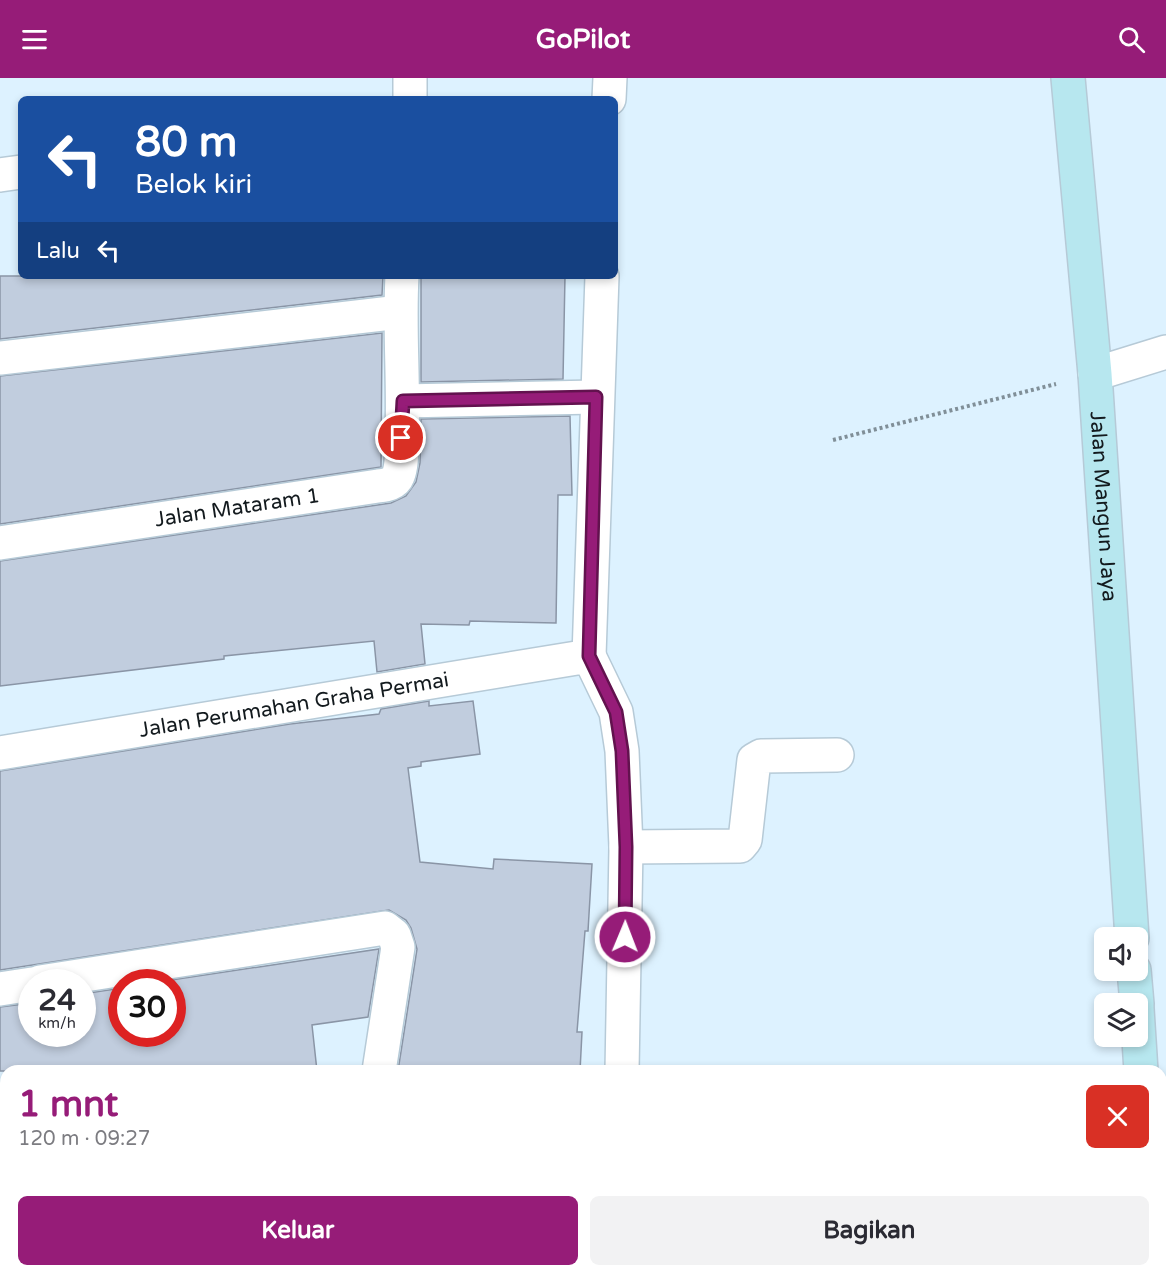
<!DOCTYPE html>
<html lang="id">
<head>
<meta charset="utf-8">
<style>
  body { margin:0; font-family:"Varela Round",sans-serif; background:#f2f2f3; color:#2b2b33; height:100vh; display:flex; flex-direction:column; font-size:22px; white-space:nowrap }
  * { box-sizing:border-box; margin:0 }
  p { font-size:20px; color:#7c7c81 }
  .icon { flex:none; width:33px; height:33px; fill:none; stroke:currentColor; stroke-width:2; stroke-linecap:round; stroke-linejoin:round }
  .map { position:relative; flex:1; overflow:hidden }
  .sheet { position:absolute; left:0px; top:987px; width:1167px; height:212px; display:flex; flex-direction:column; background:#fff; border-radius:18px 18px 0 0; box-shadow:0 3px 9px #0003 }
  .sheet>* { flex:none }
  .top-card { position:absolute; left:18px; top:18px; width:600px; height:183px; border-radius:9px; box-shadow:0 3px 9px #0003; background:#1a4fa0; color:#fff; overflow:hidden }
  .controls { position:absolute; left:1094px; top:849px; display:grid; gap:12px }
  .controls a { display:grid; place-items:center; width:54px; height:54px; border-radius:9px; background:#fff; box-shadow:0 3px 9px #0003; font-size:30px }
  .speed { position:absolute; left:18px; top:891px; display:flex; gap:12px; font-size:30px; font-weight:700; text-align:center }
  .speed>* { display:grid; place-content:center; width:78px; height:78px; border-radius:50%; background:#fff; box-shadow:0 3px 9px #0003; line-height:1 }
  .speed small { font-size:15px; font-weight:400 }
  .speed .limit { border:9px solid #d22; background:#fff; color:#111 }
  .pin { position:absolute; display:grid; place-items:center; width:51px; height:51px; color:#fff; margin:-26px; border:3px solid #fff; border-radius:50%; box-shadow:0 2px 6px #0007 }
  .me { position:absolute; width:66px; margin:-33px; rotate:1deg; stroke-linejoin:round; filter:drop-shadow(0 0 4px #0008) }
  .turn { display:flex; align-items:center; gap:21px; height:126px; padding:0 18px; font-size:27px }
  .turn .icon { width:78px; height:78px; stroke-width:2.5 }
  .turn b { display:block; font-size:42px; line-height:51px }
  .then { display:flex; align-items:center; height:57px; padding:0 18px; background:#0003; gap:12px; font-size:22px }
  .round { display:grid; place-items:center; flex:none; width:63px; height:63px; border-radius:9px; background:#f2f2f3 }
  .overview { display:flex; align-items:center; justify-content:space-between; height:102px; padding:0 18px }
  h1 { font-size:36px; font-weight:700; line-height:45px; color:#961c78 }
  .button { display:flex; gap:12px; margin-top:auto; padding:12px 18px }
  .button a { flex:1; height:69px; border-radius:9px; background:#961c78; color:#fff; font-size:24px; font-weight:700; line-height:69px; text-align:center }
  .button a+a { background:#f2f2f3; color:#2b2b33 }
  header { display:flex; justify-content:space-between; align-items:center; height:78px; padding:0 18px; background:#961c78; color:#fff; font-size:27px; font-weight:700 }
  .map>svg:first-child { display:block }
  .building { fill:#c1cdde; stroke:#8a95a6; stroke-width:1.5 }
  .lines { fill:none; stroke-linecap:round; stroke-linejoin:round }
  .lane-casing { stroke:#b6cad7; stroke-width:26 }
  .street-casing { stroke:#b6cad7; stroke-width:36 }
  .secondary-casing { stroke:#b6cad7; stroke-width:36 }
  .path { stroke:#808f98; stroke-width:4; stroke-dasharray:3 3; stroke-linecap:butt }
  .lane { stroke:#fff; stroke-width:22 }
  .street { stroke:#fff; stroke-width:33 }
  .secondary { stroke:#b7e7ef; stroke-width:33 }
  .route-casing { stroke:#62124e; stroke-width:15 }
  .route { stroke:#961c78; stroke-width:10 }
  .labels { text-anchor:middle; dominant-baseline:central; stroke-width:6; stroke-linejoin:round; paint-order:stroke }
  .street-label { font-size:21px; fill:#131a1e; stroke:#f8fcff }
</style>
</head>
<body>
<header><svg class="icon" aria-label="menu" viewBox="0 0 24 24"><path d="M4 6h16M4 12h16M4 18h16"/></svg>GoPilot<svg class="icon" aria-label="search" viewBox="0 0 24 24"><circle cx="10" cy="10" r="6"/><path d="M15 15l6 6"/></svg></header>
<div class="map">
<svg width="1166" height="1198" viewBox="0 0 1166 1198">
  <rect width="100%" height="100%" fill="#ddf2ff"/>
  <path class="building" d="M0,198H383L382,217L0,261Z
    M421,198H565L563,301L421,304Z
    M382,255L381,389L0,446V298Z
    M570,338L572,417H558L556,545L470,543L469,547L421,546L425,586L377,594L374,563L224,578V581L0,608V483L391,425L406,418L416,404L420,385L421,341Z
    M429,623V628L473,623L480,676L421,684V688L408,690L420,784L493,791L494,781L592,786L588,853H585L577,954H582L580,993H398L417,871L411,850L406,842L389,832L0,892V693L290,646L379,636L381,631Z
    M379,871L368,939L312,947L317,993H0V929L32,925V956H82V916L122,910V956H172V904H158Z"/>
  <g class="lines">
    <defs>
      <path id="lane" d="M856,1198V1192"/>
      <g id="street">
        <path d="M410,21V0"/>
        <path d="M609,21L610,0"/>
        <path d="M0,97L21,94"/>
        <path d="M0,280L400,234"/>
        <path d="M1095,296L1166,274"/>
        <path d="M403,323L596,319"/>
        <path id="s1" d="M0,465L378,408C386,407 395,406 398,398C403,386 401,369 402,356C404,303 399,251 402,198"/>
        <path d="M589,578L602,198"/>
        <path id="s2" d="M0,675L589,578L616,634L622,673L626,769L622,993"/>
        <path d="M626,769L740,768L745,762L754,682L761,678L837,677"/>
        <path d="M40,904L385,850L394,857L398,869L379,993"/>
        <path d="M0,911L32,906"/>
        <path d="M0,1112L6,1111"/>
        <path d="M163,1198V1192"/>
        <path d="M357,1198L358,1192"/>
        <path d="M599,1198V1192"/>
        <path d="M961,1198V1192"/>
      </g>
      <g id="secondary">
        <path id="s3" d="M1068,0L1095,296L1132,860"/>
        <path d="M1134,892L1137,926"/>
        <path d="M1137,931L1141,993"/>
        <path d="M1151,1192V1198"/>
      </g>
    </defs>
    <use href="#lane" class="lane-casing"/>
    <use href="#street" class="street-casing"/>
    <use href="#secondary" class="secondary-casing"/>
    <path class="path" d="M833,362L1056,306"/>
    <use href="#lane" class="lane"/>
    <use href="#street" class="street"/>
    <use href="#secondary" class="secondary"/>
  </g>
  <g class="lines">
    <defs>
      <path id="route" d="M401,360L403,323L596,319L589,578L616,634L622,673L626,769L625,859"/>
    </defs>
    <use href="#route" class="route-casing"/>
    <use href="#route" class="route"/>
  </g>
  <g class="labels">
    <g class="street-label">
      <text stroke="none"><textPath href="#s1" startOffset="240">Jalan Mataram 1</textPath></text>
      <text stroke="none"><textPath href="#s3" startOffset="430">Jalan Mangun Jaya</textPath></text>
      <text stroke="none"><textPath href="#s2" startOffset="298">Jalan Perumahan Graha Permai</textPath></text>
    </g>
  </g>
</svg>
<div class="controls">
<a><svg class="icon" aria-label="sound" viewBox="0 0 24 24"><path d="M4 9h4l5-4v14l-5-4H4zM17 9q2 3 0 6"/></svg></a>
<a><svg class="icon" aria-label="layers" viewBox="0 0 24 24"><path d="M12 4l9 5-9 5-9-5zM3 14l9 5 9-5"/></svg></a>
</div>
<div class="speed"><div>24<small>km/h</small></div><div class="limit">30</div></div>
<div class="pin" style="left:401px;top:360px;background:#d93025"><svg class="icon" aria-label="arrive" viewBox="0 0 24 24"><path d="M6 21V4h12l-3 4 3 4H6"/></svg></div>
<svg class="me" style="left:625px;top:859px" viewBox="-20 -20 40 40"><circle r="17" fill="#961c78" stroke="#fff" stroke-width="3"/><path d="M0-11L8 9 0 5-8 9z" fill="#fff"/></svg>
<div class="top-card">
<div class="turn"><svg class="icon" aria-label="left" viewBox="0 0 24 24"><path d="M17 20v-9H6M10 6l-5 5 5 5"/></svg><div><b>80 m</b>Belok kiri</div></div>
<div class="then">Lalu<svg class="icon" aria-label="left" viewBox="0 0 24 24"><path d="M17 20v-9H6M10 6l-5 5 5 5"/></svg></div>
</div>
<section class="sheet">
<div class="overview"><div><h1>1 mnt</h1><p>120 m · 09:27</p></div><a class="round" style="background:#d93025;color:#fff"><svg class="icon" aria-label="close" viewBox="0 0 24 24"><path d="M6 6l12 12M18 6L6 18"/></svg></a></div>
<div class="button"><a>Keluar</a><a>Bagikan</a></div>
</section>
</div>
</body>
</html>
